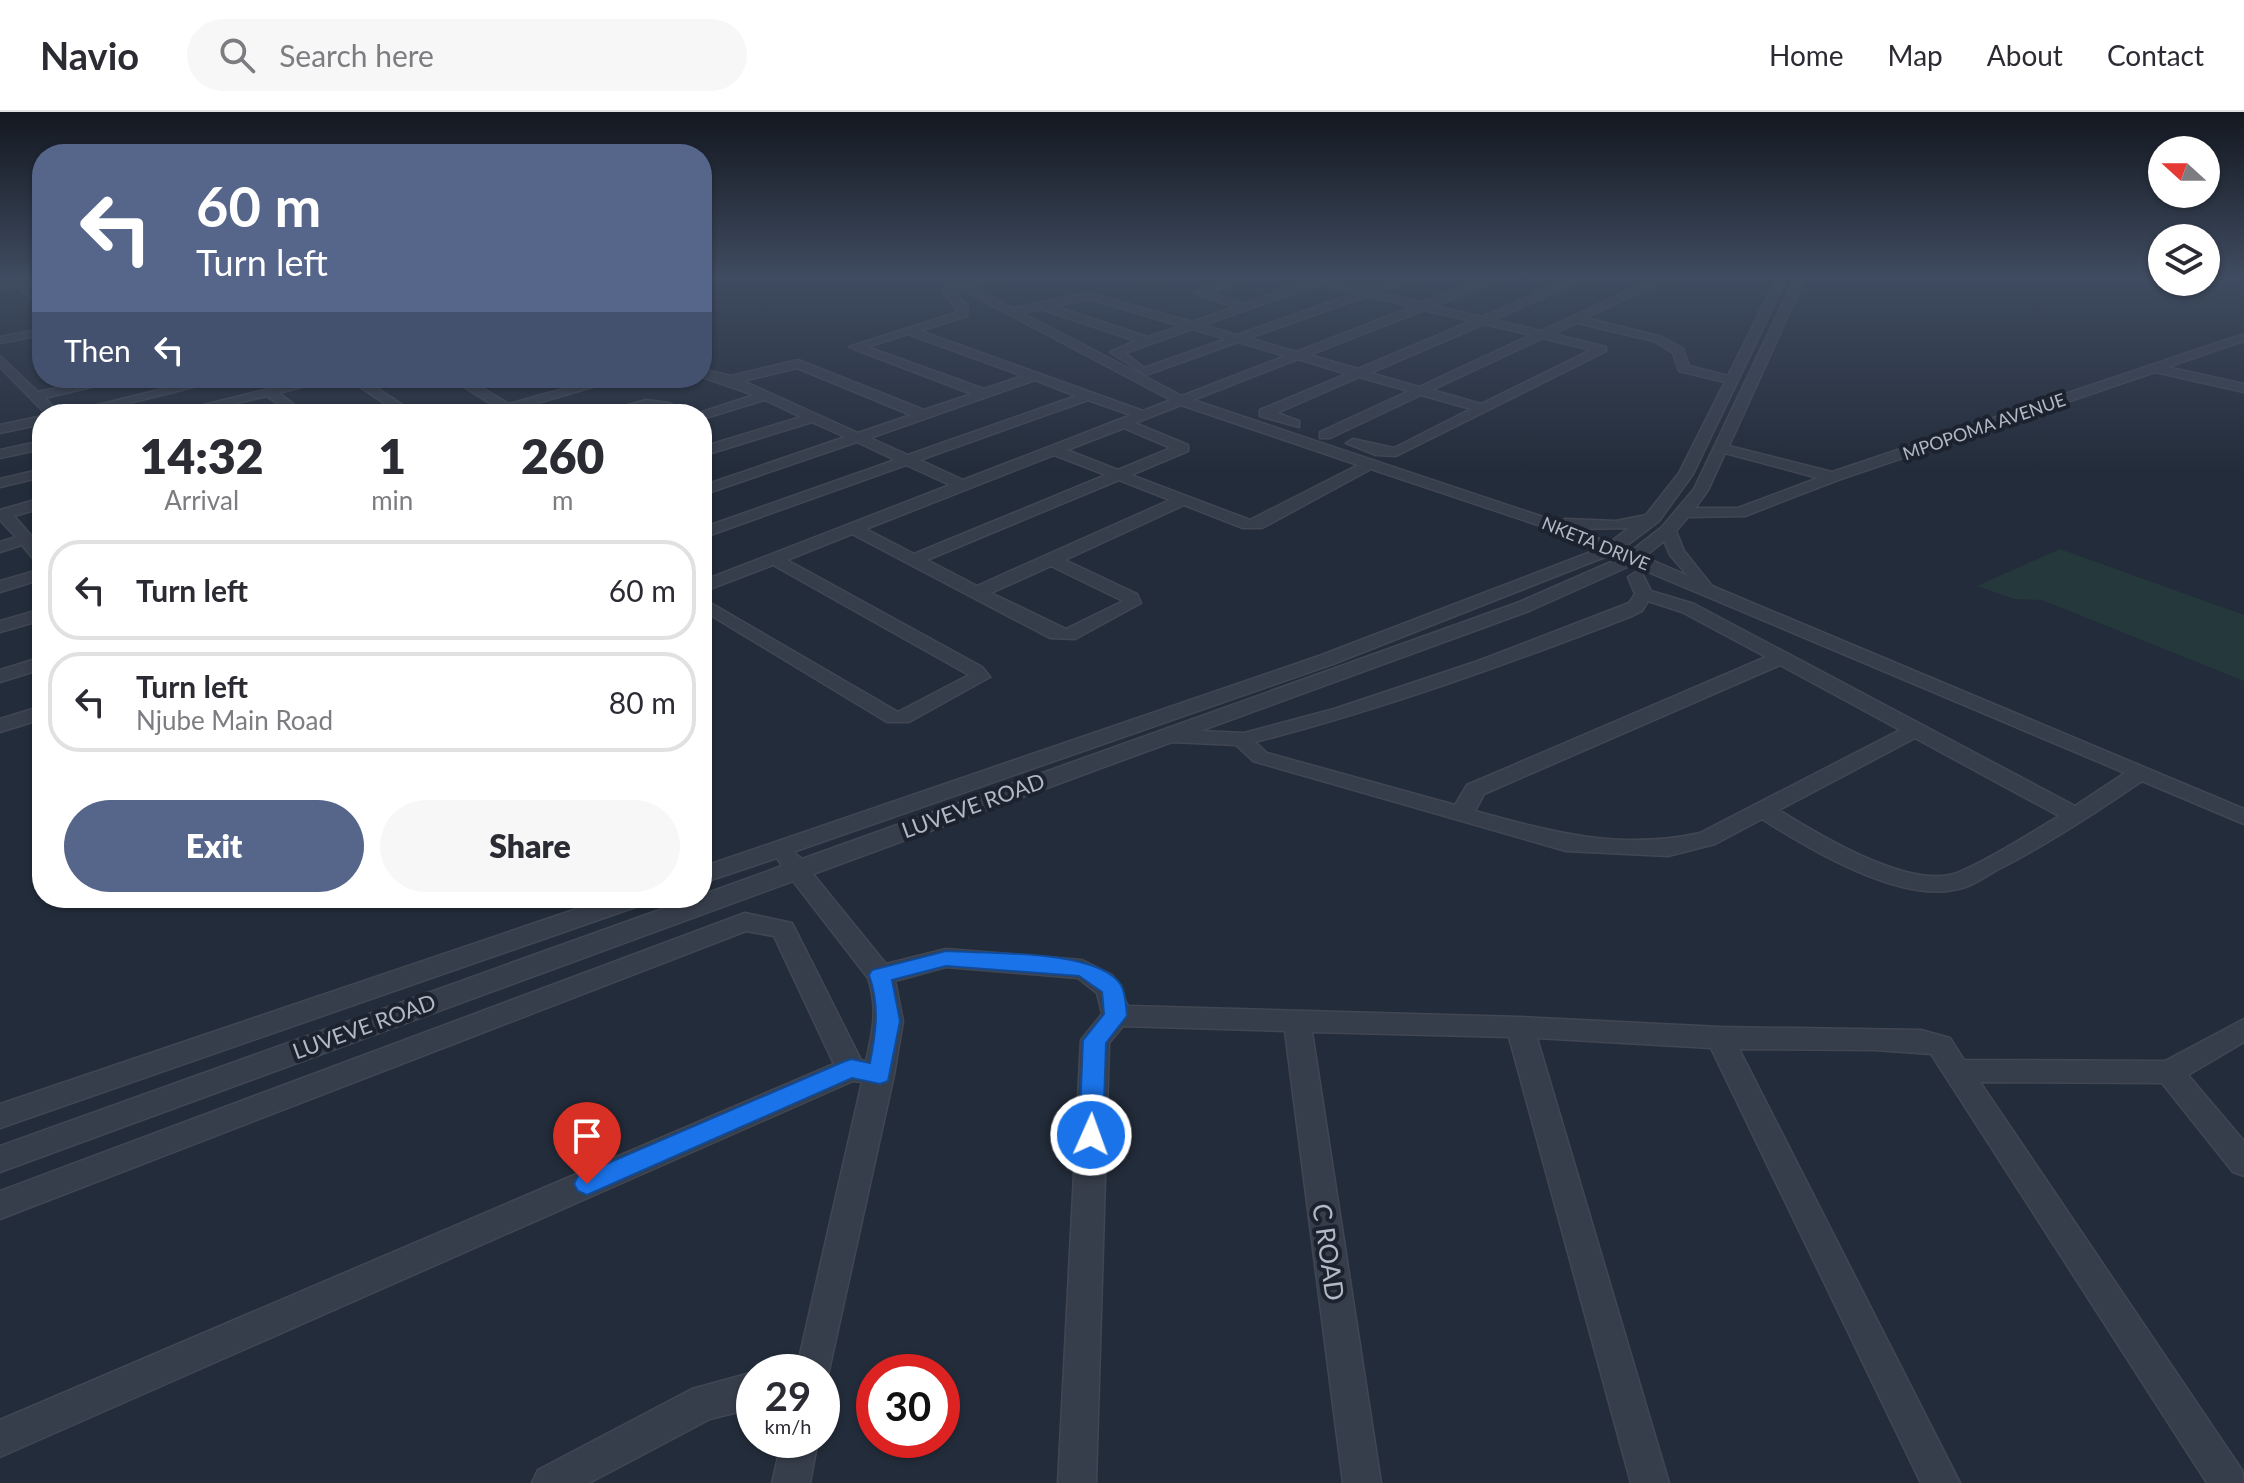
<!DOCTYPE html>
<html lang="en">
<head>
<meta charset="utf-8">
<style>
  body { margin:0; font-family:Lato,sans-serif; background:#f7f7f7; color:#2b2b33; height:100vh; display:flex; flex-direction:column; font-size:30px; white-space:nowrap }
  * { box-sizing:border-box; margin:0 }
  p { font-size:26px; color:#7c7c81 }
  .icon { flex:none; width:44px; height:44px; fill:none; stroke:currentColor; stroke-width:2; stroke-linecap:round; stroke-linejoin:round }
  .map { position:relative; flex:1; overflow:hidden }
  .panel { position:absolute; left:32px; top:292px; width:680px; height:504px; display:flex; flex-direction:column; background:#fff; border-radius:32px; box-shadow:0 2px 6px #0004 }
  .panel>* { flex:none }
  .guide { position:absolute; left:32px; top:32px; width:680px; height:244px; border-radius:32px; box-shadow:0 2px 6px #0004; background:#55668a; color:#fff; overflow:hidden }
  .needle { width:52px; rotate:291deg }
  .controls { position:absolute; left:2148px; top:24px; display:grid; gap:16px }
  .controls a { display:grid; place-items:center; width:72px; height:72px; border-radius:50%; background:#fff; box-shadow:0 2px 6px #0004; font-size:40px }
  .speed { position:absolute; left:736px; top:1242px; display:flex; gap:16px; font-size:40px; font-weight:700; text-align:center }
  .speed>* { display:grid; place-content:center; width:104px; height:104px; border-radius:50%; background:#fff; box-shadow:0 2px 6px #0004; line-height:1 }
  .speed small { font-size:20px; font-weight:400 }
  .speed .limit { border:12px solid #d22; background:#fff; color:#111 }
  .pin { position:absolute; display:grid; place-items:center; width:68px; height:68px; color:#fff; margin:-82px -34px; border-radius:50% 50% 50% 0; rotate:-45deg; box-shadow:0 0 8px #0007 }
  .pin .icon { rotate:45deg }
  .me { position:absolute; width:88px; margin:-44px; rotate:2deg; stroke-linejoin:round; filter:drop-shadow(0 0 6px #0008) }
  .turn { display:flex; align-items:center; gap:28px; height:168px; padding:0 32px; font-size:36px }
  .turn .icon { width:104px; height:104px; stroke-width:2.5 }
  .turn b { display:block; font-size:56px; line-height:68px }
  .then { display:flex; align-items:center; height:76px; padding:0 32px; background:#0003; gap:16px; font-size:30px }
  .eta { display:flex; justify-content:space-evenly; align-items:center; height:136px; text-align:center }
  .eta b { font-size:48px; font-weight:800; line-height:56px }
  .cta { display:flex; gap:16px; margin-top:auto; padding:16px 32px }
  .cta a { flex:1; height:92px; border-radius:48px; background:#55668a; color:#fff; font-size:32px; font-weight:800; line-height:92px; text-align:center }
  .cta a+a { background:#f7f7f7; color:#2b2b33 }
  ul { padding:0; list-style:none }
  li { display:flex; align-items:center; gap:24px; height:100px; margin:0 16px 12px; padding:0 16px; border:4px solid #e1e1e2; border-radius:32px }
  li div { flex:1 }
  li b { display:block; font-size:30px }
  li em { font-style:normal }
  header { display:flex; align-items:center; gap:48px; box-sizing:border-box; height:112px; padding:0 40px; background:#fff; border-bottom:2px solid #e1e1e2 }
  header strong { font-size:38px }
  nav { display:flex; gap:44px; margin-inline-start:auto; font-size:28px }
  .search { width:560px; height:72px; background:#f7f7f7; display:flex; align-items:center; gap:20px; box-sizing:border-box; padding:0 28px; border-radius:44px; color:#7c7c81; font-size:30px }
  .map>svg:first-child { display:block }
  .green { fill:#25383b }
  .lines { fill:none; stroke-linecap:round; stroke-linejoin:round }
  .minor-casing { stroke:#404753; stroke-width:3 }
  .minor { fill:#373e4b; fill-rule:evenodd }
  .route { fill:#1a73e8; stroke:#114b97; stroke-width:2 }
  .labels { text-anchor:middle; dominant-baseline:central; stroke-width:8; stroke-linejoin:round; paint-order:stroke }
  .far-street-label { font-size:18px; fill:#b2b9c6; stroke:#1c232f }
  .street-label { font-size:22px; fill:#b2b9c6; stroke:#1c232f }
  .near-street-label { font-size:26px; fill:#b2b9c6; stroke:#1c232f }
</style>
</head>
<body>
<header>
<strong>Navio</strong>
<div class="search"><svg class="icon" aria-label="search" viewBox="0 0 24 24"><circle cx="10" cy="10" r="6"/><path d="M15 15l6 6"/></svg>Search here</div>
<nav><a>Home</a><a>Map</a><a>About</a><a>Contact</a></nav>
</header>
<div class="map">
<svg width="2244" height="1371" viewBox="0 0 2244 1371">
  <rect width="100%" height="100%" fill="#232c3a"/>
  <path class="green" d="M2060,437L2244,503V569L2042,488L2014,487L1977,474Z"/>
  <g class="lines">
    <defs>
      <path id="minor" d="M8,166H42V171L27,173L42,186V195L17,175L0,178V172L11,170Z
        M942,166L964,171L998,166L972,175L1013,196L1089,181L1192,210L1234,195L1194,181L1234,166H1249L1210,181L1244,192L1308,169L1301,166C1324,166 1341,175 1364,177C1380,178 1397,166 1414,166L1379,180L1423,191L1487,166H1501L1435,194L1482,205L1574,166H1587L1494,208L1541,219L1656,166H1669L1586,206L1662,225L1683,237L1689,254L1728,264L1777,166H1787L1693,362L1659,409L1622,437L1630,440L1662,415L1694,377L1795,166H1805L1729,334L1832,360L2244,222V229L2167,255L2244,272V280L2155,260L1838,368L1745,404L1688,405L1676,419L1684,439L1712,474L2244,697V712L2142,669C2095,701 2048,732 1997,758C1983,766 1970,776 1953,778C1896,789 1809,737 1762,707L1715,732L1668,744L1566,739L1253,649L1236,633L1172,630L813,762L886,852L946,837L1082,848L1112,863L1128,894L1520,905L1720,915L1921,918L1950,926L1964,948L2165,949L2244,907V930L2188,963L2244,1029V1064L2233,1060L2162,971L1980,970L2242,1358L2244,1371H2207L1931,942L1875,938L1739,937L1960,1371H1921L1711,936L1537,926L1669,1371H1631L1509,925L1312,920L1381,1371H1343L1285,919L1123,914L1109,931L1096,1371H1058L1081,928L1102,902L1097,881L1078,866L946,855L895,869L903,909L894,963L826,1272L822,1274V1260H796L862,970L853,969L0,1345V1308L834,952L774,824L746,819L0,1107V1079L745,801L792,811L861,948L866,949C873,919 878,896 868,866L793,769L0,1060V1034L693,786H702V783L782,754L777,746L702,771V755L1319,544L1596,438L1538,413L1371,357L1262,416H1243L1184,393L1065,448L1137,482L1141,491L1075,527L1050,526L852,422L787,448L982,555L990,565L909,610H887L702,498V486L898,600L969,563L773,453L702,480V469L950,373L906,353L702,426V416L895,348L857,330L702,383V374L845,325L812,310L702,344V335L801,305L765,288L702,307V302H696L754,283L702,265V257L731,264L798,248L924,298L972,282L849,235L958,200L942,178L953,173ZM1320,172L1356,181L1237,223L1203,213ZM961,177L1171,288L1143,299L920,219L967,204L968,195L954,179ZM1368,184L1412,195L1296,240L1249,226ZM1089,187L1181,214L1148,225L1054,194ZM1041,197L1136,229L1110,240L1146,263L1238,230L1285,244L1182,284L1022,201ZM1424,198L1472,209L1358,257L1309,243ZM1577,211L1654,229L1673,241L1679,259L1725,270L1679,361L1646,403L1616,409L1565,407L1558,410L1193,288L1298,247L1347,262L1260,298V304L1299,315V309L1277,301L1359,265L1409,279L1320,320V326H1330L1421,283L1471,297L1394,336L1353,327L1346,331L1376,343L1396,344L1606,239V235L1553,222ZM1484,212L1531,223L1419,275L1370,261ZM1192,217L1226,227L1144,256L1125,241ZM908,222L1023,264L984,277L867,235ZM1543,226L1591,238L1481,292L1432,278ZM797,256L911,303L858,321L743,269ZM1035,268L1076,284L908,343L870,326ZM1088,288L1131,303L963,368L920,348ZM1181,293L1358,353L1250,408L1131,363L1188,339V333L1135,311ZM1124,316L1171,336L1118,358L1067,338ZM1725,341L1818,366L1738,396H1695L1708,378ZM1054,343L1106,363L914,442L866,417ZM1119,368L1170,388L977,474L927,448ZM1629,416L1609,431L1575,417ZM1664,429L1670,443L1688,464L1644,445ZM1610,443L1618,447L1517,491L802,747L793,740L1333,552ZM1632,453L2125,661L2075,694L1694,492L1651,479L1642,461L1636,460L1628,465L1635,482L1629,491L1478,549L1334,597L1244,621L1200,619L1529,499ZM1051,454L1123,489L1066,517L991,481ZM1648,489L1682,500L1766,545L1467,673L1455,693L1267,641L1255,630C1384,597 1508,552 1632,504L1642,499ZM1780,553L1900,618L1700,721C1620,739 1551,720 1475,699L1484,682ZM1915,626L2059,704C2036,718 1973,758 1950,763C1902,773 1819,723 1779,698Z
        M1132,166H1164L1159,169Z
        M42,217V223L0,231V225Z
        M0,244L38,280L104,266H128L45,286L60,302H46L0,255Z
        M208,266H230L85,302H61Z
        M313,266H335L279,281L306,302H291L267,284L191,302H167Z
        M347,266H362L416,302H400Z
        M450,266H465L509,292L603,266H623L500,302H478L496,295Z
        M646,288L669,291L694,302L646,296L597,302Z
        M42,304V312L0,321V313Z
        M42,329V337L0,346V338Z
        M42,357V365L0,375V367Z
        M42,386V396L14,404L42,436V451L36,450L22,433L0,440V430L16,425L0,408V398Z
        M42,457V467L0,480V469Z
        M42,497V508L0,520V509Z
        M42,545V557L0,570V558Z
        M42,594V607L0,620V607Z
        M609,786H647L644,792L0,1016V992Z
        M754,1260V1296L710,1307L589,1371H532L538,1358L692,1277Z
        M782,1328H818L810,1371H772Z"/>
    </defs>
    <use href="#minor" class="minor-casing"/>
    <use href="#minor" class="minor"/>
  </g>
  <linearGradient id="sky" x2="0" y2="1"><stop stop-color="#131820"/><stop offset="0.46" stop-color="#3f4b60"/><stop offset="1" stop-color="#3f4b60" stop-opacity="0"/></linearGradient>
  <rect width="2244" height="358" fill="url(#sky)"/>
  <path class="route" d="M946,839C988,842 1098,837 1121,873C1126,882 1126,895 1127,904L1106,931L1103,1023L1099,1030L1091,1033L1082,1030L1079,1023L1083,928L1104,902L1102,880L1079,864L946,854L892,868L900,909L888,969L880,972L852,966L596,1079L587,1083L578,1079L574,1072L578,1064L843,950L851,947L870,951C876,919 880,894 869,863L872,858Z"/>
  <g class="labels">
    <g class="far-street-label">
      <text transform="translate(1984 314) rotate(-19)">MPOPOMA AVENUE</text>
      <text transform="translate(1596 431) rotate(22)">NKETA DRIVE</text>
    </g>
    <g class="street-label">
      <text transform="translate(973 693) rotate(-20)">LUVEVE ROAD</text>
      <text transform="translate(364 914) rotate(-20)">LUVEVE ROAD</text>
    </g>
    <g class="near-street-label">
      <text transform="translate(1329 1140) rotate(82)">C ROAD</text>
    </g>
  </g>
</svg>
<div class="controls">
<a><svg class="needle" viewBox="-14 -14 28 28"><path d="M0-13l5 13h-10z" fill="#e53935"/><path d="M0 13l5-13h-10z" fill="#7c7c81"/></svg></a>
<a><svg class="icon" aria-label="layers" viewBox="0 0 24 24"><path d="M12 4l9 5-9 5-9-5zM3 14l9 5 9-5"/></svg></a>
</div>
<div class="speed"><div>29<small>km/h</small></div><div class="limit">30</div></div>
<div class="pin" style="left:587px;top:1072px;background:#d93025"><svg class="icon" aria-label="arrive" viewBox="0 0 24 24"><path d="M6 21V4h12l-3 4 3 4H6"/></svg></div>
<svg class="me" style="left:1091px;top:1023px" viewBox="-20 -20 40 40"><circle r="17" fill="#1a73e8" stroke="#fff" stroke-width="3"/><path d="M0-11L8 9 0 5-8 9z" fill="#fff"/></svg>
<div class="guide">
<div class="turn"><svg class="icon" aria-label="left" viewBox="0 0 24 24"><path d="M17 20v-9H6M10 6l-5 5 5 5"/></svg><div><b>60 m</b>Turn left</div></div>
<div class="then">Then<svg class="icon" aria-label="left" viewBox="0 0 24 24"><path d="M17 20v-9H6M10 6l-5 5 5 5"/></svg></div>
</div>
<section class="panel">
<div class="eta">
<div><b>14:32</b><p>Arrival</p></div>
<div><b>1</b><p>min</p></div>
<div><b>260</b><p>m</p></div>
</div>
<ul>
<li><svg class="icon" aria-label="left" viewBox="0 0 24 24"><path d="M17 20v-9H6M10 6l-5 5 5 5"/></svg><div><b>Turn left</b></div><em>60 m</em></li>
<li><svg class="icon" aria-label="left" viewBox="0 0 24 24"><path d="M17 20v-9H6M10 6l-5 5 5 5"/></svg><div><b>Turn left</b><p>Njube Main Road</p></div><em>80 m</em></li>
</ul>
<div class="cta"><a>Exit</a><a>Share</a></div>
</section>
</div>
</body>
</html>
